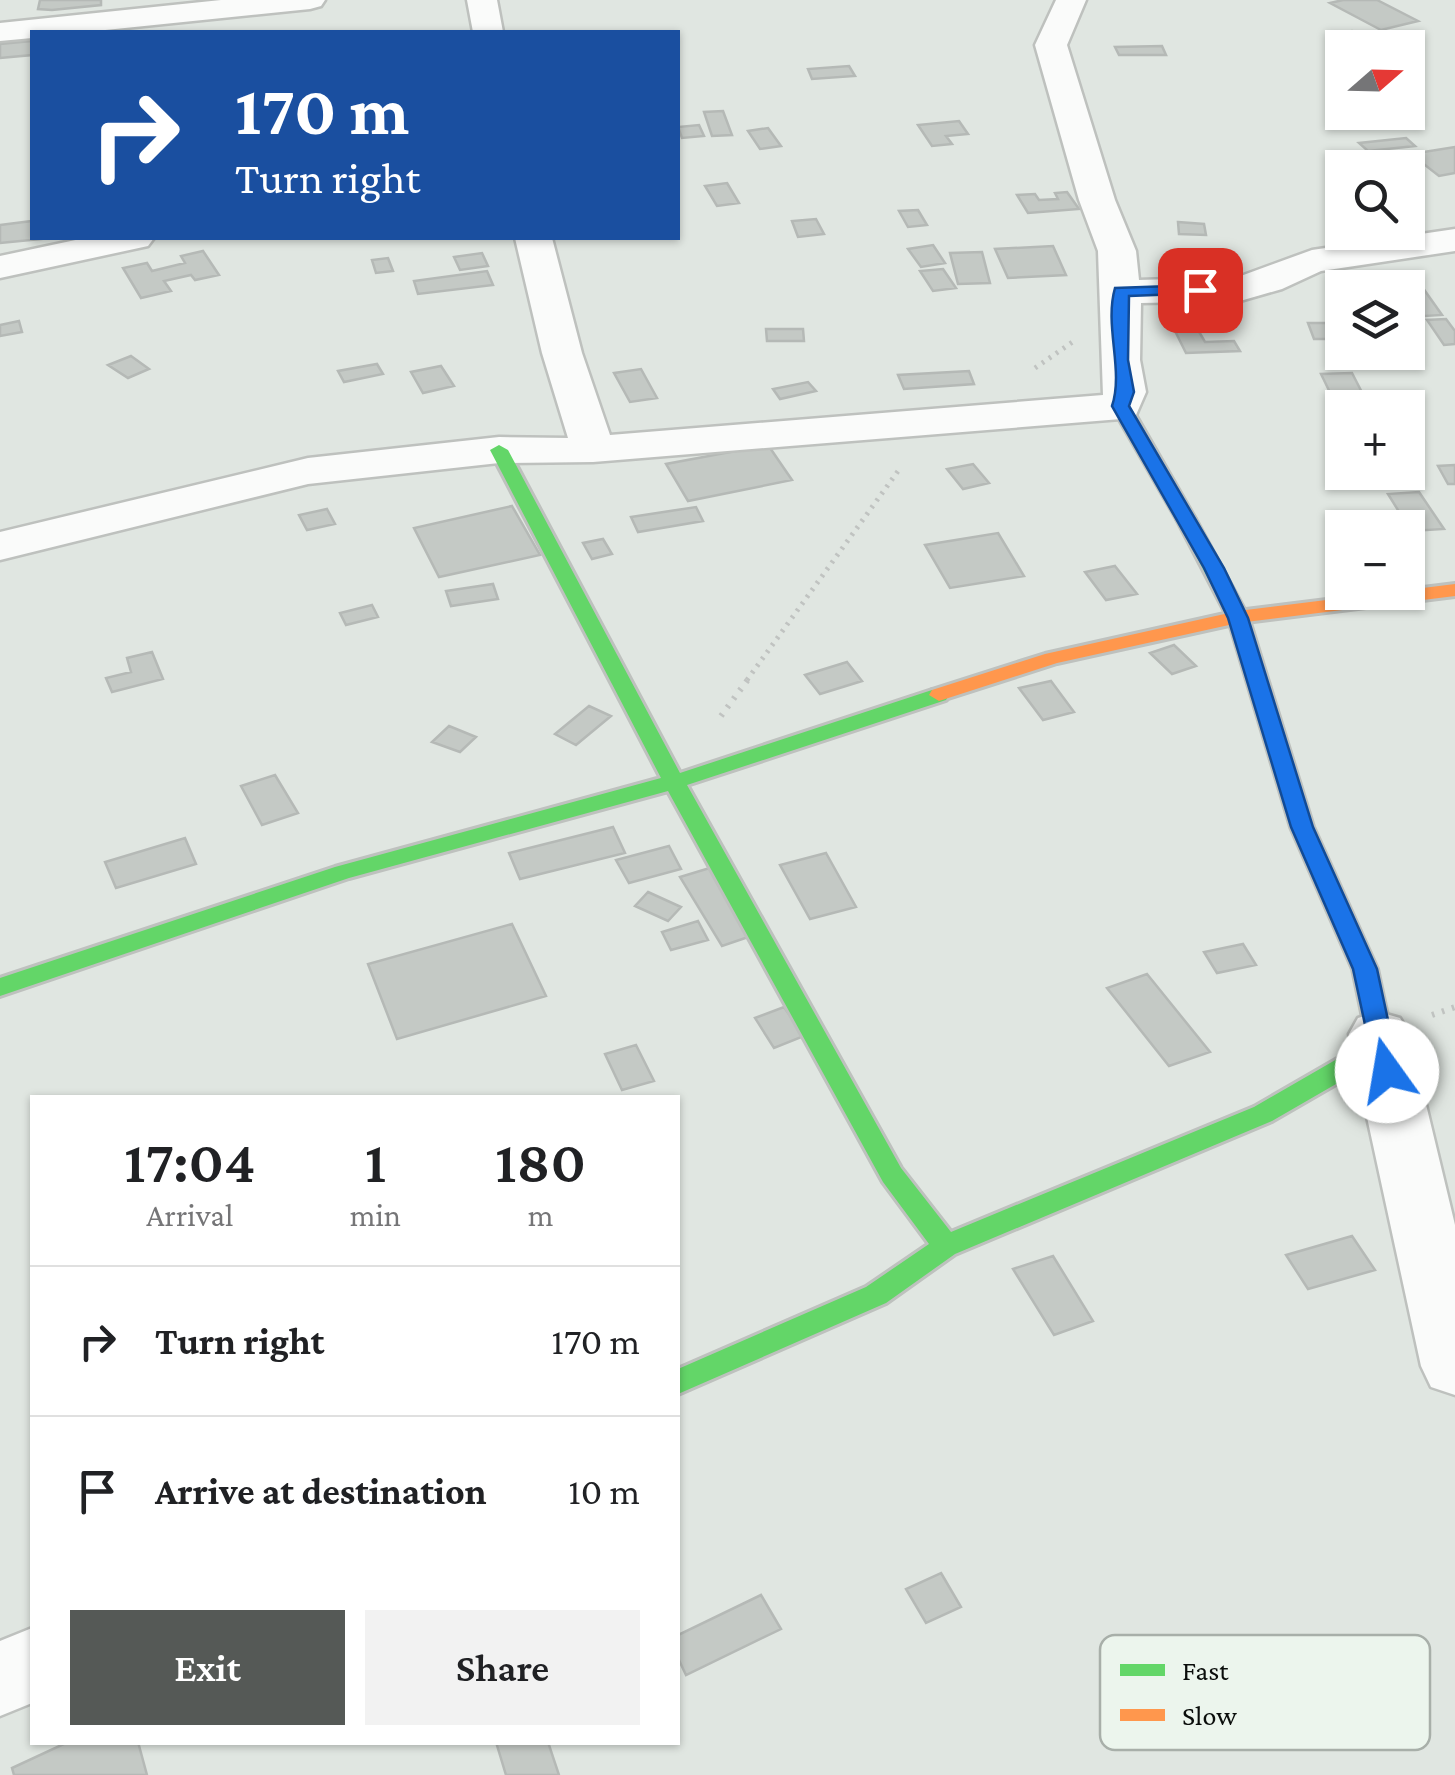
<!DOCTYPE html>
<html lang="en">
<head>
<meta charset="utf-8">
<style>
  body { margin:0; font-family:"Crimson Pro",serif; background:#f2f2f2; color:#202124; height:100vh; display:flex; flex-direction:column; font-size:38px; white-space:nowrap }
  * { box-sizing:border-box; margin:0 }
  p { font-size:32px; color:#757577 }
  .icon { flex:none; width:55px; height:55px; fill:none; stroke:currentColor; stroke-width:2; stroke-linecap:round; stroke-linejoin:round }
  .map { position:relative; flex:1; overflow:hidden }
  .panel { position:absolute; left:30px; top:1095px; width:650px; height:650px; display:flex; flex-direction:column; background:#fff; border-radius:0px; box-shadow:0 2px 8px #0004 }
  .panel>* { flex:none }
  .guide { position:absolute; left:30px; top:30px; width:650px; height:210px; border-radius:0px; box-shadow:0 2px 8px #0004; background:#1a4fa0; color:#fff; overflow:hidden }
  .needle { width:65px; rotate:70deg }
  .controls { position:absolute; left:1325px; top:30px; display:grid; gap:20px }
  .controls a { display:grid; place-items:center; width:100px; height:100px; border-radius:0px; background:#fff; box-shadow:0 2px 8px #0004; font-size:50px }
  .pin { position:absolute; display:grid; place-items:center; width:85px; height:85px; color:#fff; margin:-42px; border-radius:20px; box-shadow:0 5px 15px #0006 }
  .me { position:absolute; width:110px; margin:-55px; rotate:347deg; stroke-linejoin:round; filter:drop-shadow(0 0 8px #0008) }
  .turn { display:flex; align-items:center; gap:35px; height:210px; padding:0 40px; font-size:45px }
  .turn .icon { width:130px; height:130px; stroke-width:2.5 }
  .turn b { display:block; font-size:70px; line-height:85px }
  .eta { display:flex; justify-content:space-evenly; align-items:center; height:170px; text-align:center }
  .eta b { font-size:60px; font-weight:600; line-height:70px }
  .button { display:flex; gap:20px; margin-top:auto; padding:20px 40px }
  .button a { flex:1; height:115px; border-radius:0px; background:#555956; color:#fff; font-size:40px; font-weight:600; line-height:115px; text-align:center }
  .button a+a { background:#f2f2f2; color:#202124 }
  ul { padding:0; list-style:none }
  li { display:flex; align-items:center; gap:30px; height:150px; padding:0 40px; border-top:2px solid #e0e0e0 }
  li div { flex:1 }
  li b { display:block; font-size:38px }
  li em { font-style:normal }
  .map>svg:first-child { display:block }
  .building { fill:#c4c9c5; stroke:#b5b9b6; stroke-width:2.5 }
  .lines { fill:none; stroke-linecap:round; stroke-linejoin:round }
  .street-casing { stroke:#bec1be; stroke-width:5 }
  .fast-casing { stroke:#bec1be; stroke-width:6 }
  .slow-casing { stroke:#bec1be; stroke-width:6 }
  .path-far1 { stroke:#c0c3c1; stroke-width:5; stroke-dasharray:2.5 6; stroke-linecap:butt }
  .path { stroke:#c0c3c1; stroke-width:6; stroke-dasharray:2.5 8; stroke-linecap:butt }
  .street { fill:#fafbfa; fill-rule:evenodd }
  .fast { fill:#63d668; fill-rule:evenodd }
  .slow { fill:#ff974d; fill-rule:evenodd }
  .route { fill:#1a73e8; stroke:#114b97; stroke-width:2.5 }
  .key { fill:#ecf5ed; stroke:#a8afa9; stroke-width:2.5 }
  .key-label { font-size:28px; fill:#0a0d0b }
</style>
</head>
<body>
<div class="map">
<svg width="1455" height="1775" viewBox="0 0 1455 1775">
  <rect width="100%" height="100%" fill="#e0e6e1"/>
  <path class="building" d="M40,0H101V5L52,10L38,9Z
    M1343,0H1377L1418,21L1381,30L1330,3Z
    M1352,31L1360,37L1374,34L1388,42L1355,48L1334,34Z
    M32,41V55L0,58V44Z
    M1162,46L1166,55H1119L1115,47Z
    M849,66L855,76L812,79L808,69Z
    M723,111L732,135L712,136L704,112Z
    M959,121L968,134L946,136L952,144L932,146L918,125Z
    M699,125L704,136L682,138L678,127Z
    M768,128L781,146L760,149L748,131Z
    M1406,138L1415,146L1368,151L1359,143Z
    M1455,147V173L1439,176L1411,154Z
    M727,183L739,203L717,206L705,186Z
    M1067,192L1079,209L1028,213L1017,195L1035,194L1039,200L1058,199L1055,193Z
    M918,210L927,225L908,227L899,211Z
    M816,219L824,234L798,237L792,221Z
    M32,221V238H51L0,243V225Z
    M1178,222L1204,224L1206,235L1179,234Z
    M933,245L945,263L921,267L908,249Z
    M1053,246L1066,275L1008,278L995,249Z
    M203,251L219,275L195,280L191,275L164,281L171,291L141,298L123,268L147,263L152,271L185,263L181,256Z
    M982,252L990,283L958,284L950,253Z
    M482,253L488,266L460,270L454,257Z
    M388,258L393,271L376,273L372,260Z
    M943,269L956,288L933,291L920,271Z
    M487,271L493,285L418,294L414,281Z
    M1418,281L1442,315L1408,317V288H1368L1366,284Z
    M1446,319L1455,331V344L1444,345L1427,320Z
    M19,321L22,332L0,336V325Z
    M1308,323H1337L1342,339H1314Z
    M766,329H803L804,341H767Z
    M1198,330L1205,342L1234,341L1240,351L1186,353L1175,331Z
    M131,356L149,369L128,378L108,365Z
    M377,364L383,374L344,382L338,371Z
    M441,366L454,386L423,393L411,372Z
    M641,369L657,398L630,402L614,373Z
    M969,371L974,384L904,389L898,375Z
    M1352,373L1370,408H1342L1339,411L1321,374Z
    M808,382L816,391L780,399L773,389Z
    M768,445L792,480L688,501L666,464Z
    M973,464L989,483L963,489L947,469Z
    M1455,465V484H1448L1438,466Z
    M1419,492L1444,529L1411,531L1388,494Z
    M512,506L540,555L439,577L414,528Z
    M696,507L703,521L638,532L631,517Z
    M327,509L335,524L307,530L299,515Z
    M998,533L1024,576L950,588L925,545Z
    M603,539L612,554L592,559L583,543Z
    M1115,566L1137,594L1106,600L1085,572Z
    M493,584L498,599L451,606L446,591Z
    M372,605L378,617L346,625L340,613Z
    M1174,645L1196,666L1172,674L1150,653Z
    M152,652L163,679L112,692L106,678L131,672L127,658Z
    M847,662L862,681L820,694L805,675Z
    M1051,681L1074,712L1043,720L1019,688Z
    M589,706L611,716L576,745L555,734Z
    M449,726L476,737L460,752L432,742Z
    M275,775L298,813L262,825L241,786Z
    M613,827L625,853L520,879L509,853Z
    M185,838L196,864L116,888L105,862Z
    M669,846L681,869L629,883L616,860Z
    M826,853L856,907L810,919L780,865Z
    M713,867L757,934L722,946L680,877Z
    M648,892L681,907L668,921L635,906Z
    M698,921L708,940L671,950L662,932Z
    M512,924L546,996L397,1039L368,964Z
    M1243,944L1256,965L1217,973L1204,952Z
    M1147,974L1210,1052L1169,1066L1107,988Z
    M784,1007L804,1036L774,1048L755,1018Z
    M636,1045L654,1081L622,1090L605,1054Z
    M1352,1236L1375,1270L1308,1289L1286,1255Z
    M1053,1256L1093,1321L1054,1335L1013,1269Z
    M941,1573L961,1607L926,1623L906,1589Z
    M761,1595L781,1629L686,1675L678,1658V1635Z
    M68,1742H138L147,1775H14L12,1768Z
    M496,1742H548L559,1775H506Z"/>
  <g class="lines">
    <defs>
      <path id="street" d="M221,0H325L321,6L310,9L86,32H32V38L0,41V23Z
        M467,0H497L503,32H473Z
        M1056,0H1086L1067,45L1115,200L1136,251L1139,280L1238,277L1312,250L1455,229V251L1321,271L1282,289L1240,301L1141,303L1140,360L1146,392L1136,415L1121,419L593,462L499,463L308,484L0,560V532L308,458L499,437L568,438L542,353L515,238H552L582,353L610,435L1103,395L1098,251L1079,200L1035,45Z
        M85,238H154L148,246L0,278V256Z
        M1379,1012L1400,1018L1409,1034L1455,1225V1395L1431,1387L1421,1366L1349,1034L1358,1018Z
        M32,1628V1703L0,1716V1641Z"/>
      <path id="fast" d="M499,445L508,450L680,773L932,690H946L949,695L946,700L687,785L901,1168L951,1232L1254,1107L1344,1055L1366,1032L1353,969L1291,827L1228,617L1177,519L1180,515H1192L1195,519L1248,617L1313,827L1377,969L1391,1034L1362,1069L1272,1121L955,1254L886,1303L678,1394V1369L866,1287L929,1244L883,1182L668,791L349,878L0,996V978L335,867L661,778L490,450Z"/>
      <path id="slow" d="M1121,401L1130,406L1195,519L1192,523H1180L1177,519L1112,406Z
        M1455,584V596L1238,623L1057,663L939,701L929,695L932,690L1045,654L1238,611Z"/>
    </defs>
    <use href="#street" class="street-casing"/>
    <use href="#fast" class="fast-casing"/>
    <use href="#slow" class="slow-casing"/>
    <path class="path-far1" d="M1035,368L1074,341
      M747,680L901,467"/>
    <path class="path" d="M721,716L749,678
      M1432,1015L1455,1007"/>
    <use href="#street" class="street"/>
    <use href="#fast" class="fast"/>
    <use href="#slow" class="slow"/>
  </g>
  <path class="route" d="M1200,285L1208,290L1206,293L1129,296L1128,360L1134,392L1129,406L1224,568L1248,618L1313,827L1377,969L1399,1071L1396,1078H1378L1375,1071L1353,969L1291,827L1228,618L1204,568L1112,406C1124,370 1104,326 1115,288Z"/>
  <rect x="1100" y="1635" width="330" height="115" rx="15" class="key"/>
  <rect x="1120" y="1664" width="45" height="12" fill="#63d668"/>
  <rect x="1120" y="1709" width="45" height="12" fill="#ff974d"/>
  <g class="key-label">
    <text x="1182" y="1680">Fast</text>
    <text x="1182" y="1725">Slow</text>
  </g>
</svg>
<div class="controls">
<a><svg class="needle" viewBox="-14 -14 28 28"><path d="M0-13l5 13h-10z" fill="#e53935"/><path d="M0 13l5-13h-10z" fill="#757577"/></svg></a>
<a><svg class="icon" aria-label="search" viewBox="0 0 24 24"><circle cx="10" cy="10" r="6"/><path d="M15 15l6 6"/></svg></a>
<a><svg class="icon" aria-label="layers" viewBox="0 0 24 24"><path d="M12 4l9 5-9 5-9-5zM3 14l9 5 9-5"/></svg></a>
<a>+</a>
<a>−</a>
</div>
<div class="pin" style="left:1200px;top:290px;background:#d93025"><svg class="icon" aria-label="arrive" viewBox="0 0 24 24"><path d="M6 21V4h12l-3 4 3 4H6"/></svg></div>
<svg class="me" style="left:1387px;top:1071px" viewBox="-20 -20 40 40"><circle r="19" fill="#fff"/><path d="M0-13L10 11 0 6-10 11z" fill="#1a73e8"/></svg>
<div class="guide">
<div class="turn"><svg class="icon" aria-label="right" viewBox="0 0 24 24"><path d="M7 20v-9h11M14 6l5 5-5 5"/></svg><div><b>170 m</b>Turn right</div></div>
</div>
<section class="panel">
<div class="eta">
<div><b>17:04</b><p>Arrival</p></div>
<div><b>1</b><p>min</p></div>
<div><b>180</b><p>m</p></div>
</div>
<ul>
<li><svg class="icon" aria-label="right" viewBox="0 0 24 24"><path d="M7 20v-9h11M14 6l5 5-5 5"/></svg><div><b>Turn right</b></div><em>170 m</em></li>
<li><svg class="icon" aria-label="arrive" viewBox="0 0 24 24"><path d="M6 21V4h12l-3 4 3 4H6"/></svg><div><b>Arrive at destination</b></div><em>10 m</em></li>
</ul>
<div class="button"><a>Exit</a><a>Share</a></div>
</section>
</div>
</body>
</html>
